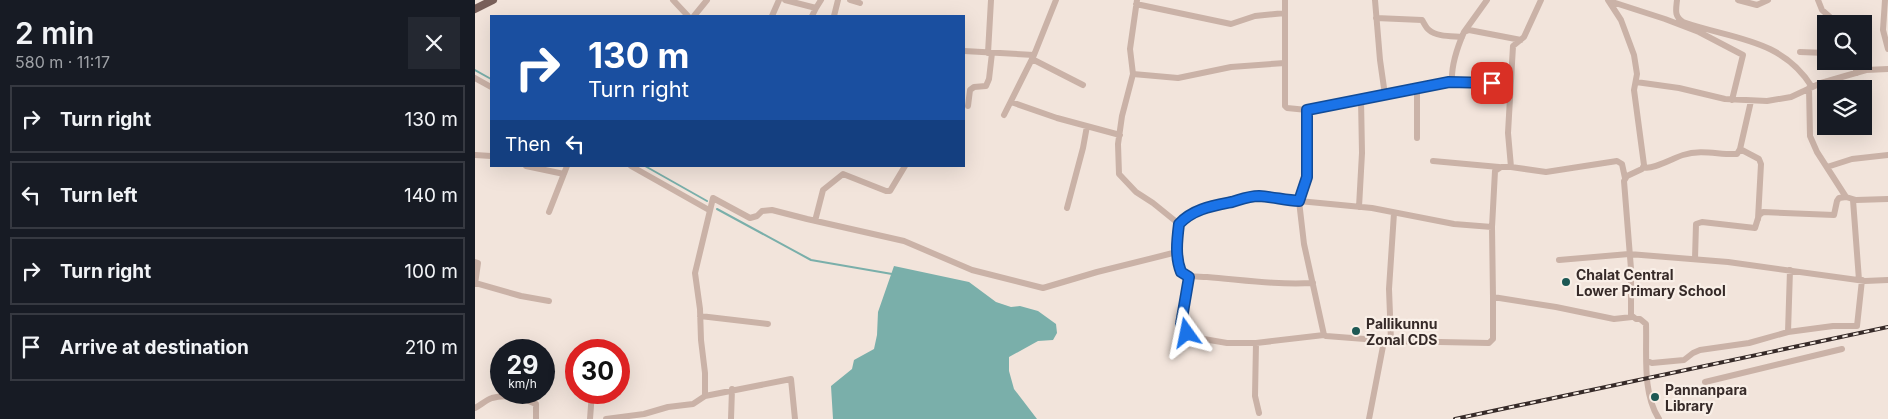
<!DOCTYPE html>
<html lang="en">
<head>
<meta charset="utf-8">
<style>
  body { margin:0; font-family:Inter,sans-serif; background:#242831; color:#f1f3f6; height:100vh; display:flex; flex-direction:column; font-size:19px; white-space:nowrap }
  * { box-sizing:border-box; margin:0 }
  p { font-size:16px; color:#9ea1a6 }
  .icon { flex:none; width:28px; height:28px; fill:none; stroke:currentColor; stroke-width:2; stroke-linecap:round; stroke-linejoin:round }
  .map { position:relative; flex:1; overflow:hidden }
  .details { display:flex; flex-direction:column; background:#171b24; width:475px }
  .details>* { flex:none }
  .hud { position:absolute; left:15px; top:15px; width:475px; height:152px; border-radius:0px; box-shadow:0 5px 20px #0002; background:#1a4fa0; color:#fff; overflow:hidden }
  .buttons { position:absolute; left:1342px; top:15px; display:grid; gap:10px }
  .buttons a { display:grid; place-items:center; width:55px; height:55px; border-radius:0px; background:#171b24; box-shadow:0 5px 20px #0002; font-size:25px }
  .speed { position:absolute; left:15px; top:339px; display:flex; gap:10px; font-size:25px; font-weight:700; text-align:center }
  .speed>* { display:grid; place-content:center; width:65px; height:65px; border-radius:50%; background:#171b24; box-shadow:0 5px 20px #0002; line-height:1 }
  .speed small { font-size:12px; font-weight:400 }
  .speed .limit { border:8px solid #d22; background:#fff; color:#111 }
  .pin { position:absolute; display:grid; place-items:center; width:42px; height:42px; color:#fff; margin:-21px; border-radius:10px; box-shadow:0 2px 8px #0006 }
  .me { position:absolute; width:55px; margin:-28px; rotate:348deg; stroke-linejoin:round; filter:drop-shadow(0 0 4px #0008) }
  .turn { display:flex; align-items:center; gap:18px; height:105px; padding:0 15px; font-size:22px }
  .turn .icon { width:65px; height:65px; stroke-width:2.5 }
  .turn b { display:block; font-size:35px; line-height:42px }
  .then { display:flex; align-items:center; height:48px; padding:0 15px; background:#0003; gap:10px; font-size:19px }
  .round { display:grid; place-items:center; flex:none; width:52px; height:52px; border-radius:0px; background:#242831 }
  .summary { display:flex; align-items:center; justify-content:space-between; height:85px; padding:0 15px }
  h1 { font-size:30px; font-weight:600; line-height:38px }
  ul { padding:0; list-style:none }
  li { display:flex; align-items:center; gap:15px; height:68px; margin:0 10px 8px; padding:0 5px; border:2px solid #363941; border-radius:0px }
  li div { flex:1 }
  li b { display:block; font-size:19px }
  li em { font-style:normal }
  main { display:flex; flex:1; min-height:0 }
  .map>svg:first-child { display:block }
  .water { fill:#7aafaa }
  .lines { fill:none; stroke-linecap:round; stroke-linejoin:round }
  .stream { stroke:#7aafaa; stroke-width:2 }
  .minor { stroke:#cab2a7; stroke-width:6 }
  .major { stroke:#785f59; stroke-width:8 }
  .rail-casing { stroke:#362a28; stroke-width:4 }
  .rail { stroke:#f9efe7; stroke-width:2; stroke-dasharray:5.5; stroke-linecap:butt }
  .route-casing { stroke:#114b97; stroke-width:12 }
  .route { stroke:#1a73e8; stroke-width:9 }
  .poi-dot { fill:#1d5854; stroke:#f9efe7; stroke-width:2 }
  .labels { text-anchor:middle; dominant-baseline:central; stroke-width:4.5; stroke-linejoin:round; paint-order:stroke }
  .poi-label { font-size:14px; font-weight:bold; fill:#362a28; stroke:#f9efe7; text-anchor:start }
</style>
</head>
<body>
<main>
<section class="details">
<div class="summary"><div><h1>2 min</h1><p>580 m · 11:17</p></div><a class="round"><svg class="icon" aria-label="close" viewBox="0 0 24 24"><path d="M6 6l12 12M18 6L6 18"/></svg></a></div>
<ul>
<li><svg class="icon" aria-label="right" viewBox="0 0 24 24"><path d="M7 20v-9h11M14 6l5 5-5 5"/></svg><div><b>Turn right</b></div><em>130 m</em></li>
<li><svg class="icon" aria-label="left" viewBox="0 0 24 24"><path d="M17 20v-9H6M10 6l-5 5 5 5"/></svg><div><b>Turn left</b></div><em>140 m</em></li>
<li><svg class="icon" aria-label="right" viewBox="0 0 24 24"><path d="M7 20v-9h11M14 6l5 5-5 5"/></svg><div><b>Turn right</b></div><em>100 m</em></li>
<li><svg class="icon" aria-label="arrive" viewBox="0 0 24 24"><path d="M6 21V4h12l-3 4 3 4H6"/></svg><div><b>Arrive at destination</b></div><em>210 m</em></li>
</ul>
</section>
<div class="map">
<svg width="1413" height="419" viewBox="0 0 1413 419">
  <rect width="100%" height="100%" fill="#f2e4db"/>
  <path class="water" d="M419,266L494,282L521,302L536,307L545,306L563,311L581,324L582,333L578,340L563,341L534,357V371L539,389L562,419H358L356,386L377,369L379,360L399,349L402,335L403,312Z"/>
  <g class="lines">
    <path class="stream" d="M0,70L16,79
      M170,166L232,201
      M242,209L336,260L417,274"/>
    <path class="minor" d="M198,0L213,16
      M310,0L341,8L346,0
      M375,0L385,3
      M662,0L655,49L658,74L647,116L643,144L644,174L661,192L678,203L704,224
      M810,0V106L812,108L832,110L974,82L1035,84
      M900,0L905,60L910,95
      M1066,0L1049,37L1038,46L1033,133L1036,167L1071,172L1142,161L1147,164L1150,178
      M1133,0L1146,20L1159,55L1162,74L1159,90L1169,165L1167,169L1152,176L1149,181L1156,269V315L1161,319H1165L1171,324C1172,354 1167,393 1184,419
      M1202,0C1201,10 1199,16 1208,22C1256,39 1307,38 1337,87
      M1263,0L1282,5L1293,0
      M1343,0L1347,10L1363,24
      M1410,0L1408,30L1413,49
      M1134,1L1190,19L1224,32L1268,55L1257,100
      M661,4L756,24L780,16L810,13
      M219,16L232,0
      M297,16L304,0
      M337,16L341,8
      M359,16L363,0
      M901,18L947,20C949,23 951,28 954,30C962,37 977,36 987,37
      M989,32L1012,0
      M489,51L559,55L581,0
      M1325,52L1351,53
      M513,53L516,0
      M557,59L608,85
      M1378,61L1382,73
      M658,74L703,78L756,67L810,63
      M0,78L16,87
      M977,82C976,65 982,48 989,32L994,30L1046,40
      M1161,82L1204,88L1250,99L1292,101L1316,97L1346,83L1391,70L1413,69
      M1334,88L1335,136L1342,152L1371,197L1381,200L1413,199
      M942,89V138
      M1276,101L1265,149L1284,159L1286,164L1283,219
      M536,102L582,118L645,135
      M493,106L495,90L499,87L511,86L514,79L517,53
      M832,110V177L824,201L897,208L979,224L1017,227
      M529,115L559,55
      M0,155L16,156
      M958,161L1024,167
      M51,166L89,174
      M156,166L234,210
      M1168,167C1176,171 1198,158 1208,155C1227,149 1244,155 1262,154L1265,149
      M1352,167L1377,159L1413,155
      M1378,200L1384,280
      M884,207L887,153L886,99
      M592,208L608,148L612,126
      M74,212L92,166
      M340,221L348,190L368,174L411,191H415L430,166
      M702,252L706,272C715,278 722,276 732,277C769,280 801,285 838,283
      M1220,259L1221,224L1227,222L1280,228L1284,215L1288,212L1359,215L1362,201L1364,198L1371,197
      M1084,260L1154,254L1253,262L1390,281L1413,280
      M0,262L3,263L0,284
      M714,277L706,324L712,333L723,338L752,343H781L849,335
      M0,283L46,296L74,301
      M1018,297L1017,227L1020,171L1026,167H1036
      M225,316L293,324
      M1313,332L1315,270
      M916,341L914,289L919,213
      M781,343L780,396L784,413
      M1172,361L1177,363L1209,360L1218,353L1225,350L1274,343L1313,332L1358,326H1382L1387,280
      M1230,382L1367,349
      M230,396L316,379L320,419
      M0,408C6,405 11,400 17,398C31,394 49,398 61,404V419
      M115,419L117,392
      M131,419L169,414L193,407L218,404L230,396V373L226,340L225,309L220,273L238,198L275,218L282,216L287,211L297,210L332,219L429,241L497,270L568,288L622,272L702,252L704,224L709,219L726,209L782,196L806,200L824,201L829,244L849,335L851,336L916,341L1014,343L1018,339V297L1081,307L1139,319L1157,317
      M256,419L257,389
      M894,419L909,341"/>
    <path class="major" d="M0,9L18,0"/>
    <defs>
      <path id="rail" d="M980,419L1413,327"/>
    </defs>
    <use href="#rail" class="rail-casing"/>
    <use href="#rail" class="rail"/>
  </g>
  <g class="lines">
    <defs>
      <path id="route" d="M712,333L706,324L714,277L706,272C700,257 702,240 704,224C718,209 737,206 757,202C767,199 774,196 784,196C798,197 810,200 824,201L832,177V110L974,82L1017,83"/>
    </defs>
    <use href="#route" class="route-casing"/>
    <use href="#route" class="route"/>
  </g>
  <g class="poi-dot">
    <circle cx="1091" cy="282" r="5"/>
    <circle cx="881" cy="331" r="5"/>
    <circle cx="1180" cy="397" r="5"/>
  </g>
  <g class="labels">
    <g class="poi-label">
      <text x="1101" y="274">Chalat Central<tspan x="1101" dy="16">Lower Primary School</tspan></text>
      <text x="891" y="323">Pallikunnu<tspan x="891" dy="16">Zonal CDS</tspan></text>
      <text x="1190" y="389">Pannanpara<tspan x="1190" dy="16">Library</tspan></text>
    </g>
  </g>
</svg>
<div class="buttons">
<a><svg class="icon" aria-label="search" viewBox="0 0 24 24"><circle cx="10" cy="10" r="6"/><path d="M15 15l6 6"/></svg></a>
<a><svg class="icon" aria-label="layers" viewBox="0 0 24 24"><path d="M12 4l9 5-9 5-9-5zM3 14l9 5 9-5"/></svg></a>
</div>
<div class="speed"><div>29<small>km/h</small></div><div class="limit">30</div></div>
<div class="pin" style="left:1017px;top:83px;background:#d93025"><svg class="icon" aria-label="arrive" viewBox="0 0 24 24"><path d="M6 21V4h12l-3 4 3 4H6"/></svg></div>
<svg class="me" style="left:712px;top:333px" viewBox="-20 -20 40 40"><path d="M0-17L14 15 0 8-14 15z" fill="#1a73e8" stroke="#fff" stroke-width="4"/></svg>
<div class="hud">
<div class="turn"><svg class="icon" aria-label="right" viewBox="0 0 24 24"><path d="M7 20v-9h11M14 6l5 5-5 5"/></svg><div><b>130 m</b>Turn right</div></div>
<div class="then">Then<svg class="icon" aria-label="left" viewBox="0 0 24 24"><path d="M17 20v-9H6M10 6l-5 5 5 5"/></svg></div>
</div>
</div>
</main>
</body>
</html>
